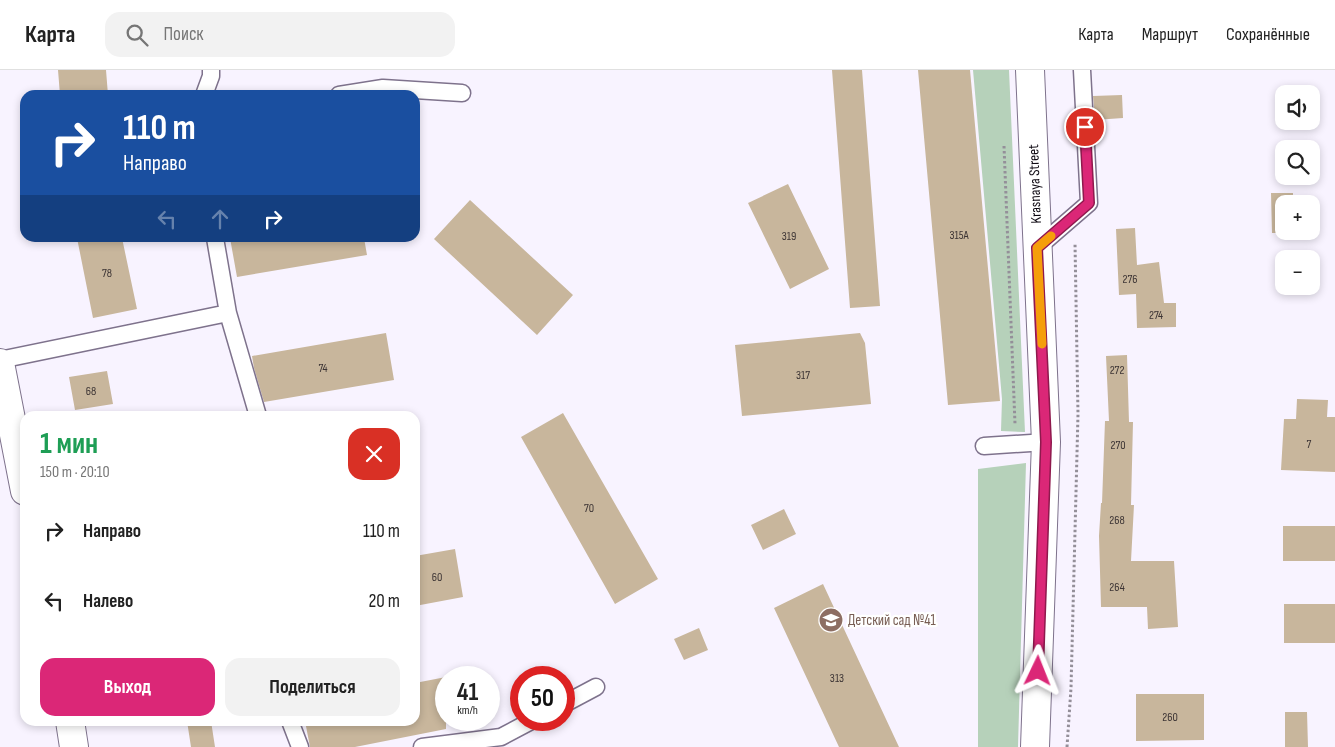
<!DOCTYPE html>
<html lang="ru">
<head>
<meta charset="utf-8">
<style>
  body { margin:0; font-family:"Sofia Sans Condensed",sans-serif; background:#f2f2f2; color:#222; height:100vh; display:flex; flex-direction:column; font-size:19px; white-space:nowrap }
  * { box-sizing:border-box; margin:0 }
  p { font-size:16px; color:#767676 }
  .icon { flex:none; width:28px; height:28px; fill:none; stroke:currentColor; stroke-width:2; stroke-linecap:round; stroke-linejoin:round }
  .map { position:relative; flex:1; overflow:hidden }
  .sheet { position:absolute; left:20px; top:341px; width:400px; height:315px; display:flex; flex-direction:column; background:#fff; border-radius:15px; box-shadow:0 2px 8px #0003 }
  .sheet>* { flex:none }
  .guide { position:absolute; left:20px; top:20px; width:400px; height:152px; border-radius:15px; box-shadow:0 2px 8px #0003; background:#1a4fa0; color:#fff; overflow:hidden }
  .controls { position:absolute; left:1275px; top:15px; display:grid; gap:10px }
  .controls a { display:grid; place-items:center; width:45px; height:45px; border-radius:10px; background:#fff; box-shadow:0 2px 8px #0003; font-size:25px }
  .speed { position:absolute; left:435px; top:596px; display:flex; gap:10px; font-size:25px; font-weight:700; text-align:center }
  .speed>* { display:grid; place-content:center; width:65px; height:65px; border-radius:50%; background:#fff; box-shadow:0 2px 8px #0003; line-height:1 }
  .speed small { font-size:12px; font-weight:400 }
  .speed .limit { border:8px solid #d22; background:#fff; color:#111 }
  .pin { position:absolute; display:grid; place-items:center; width:42px; height:42px; color:#fff; margin:-21px; border:2px solid #fff; border-radius:50%; box-shadow:0 1px 5px #0007 }
  .me { position:absolute; width:55px; margin:-28px; rotate:2deg; stroke-linejoin:round; filter:drop-shadow(0 0 4px #0008) }
  .turn { display:flex; align-items:center; gap:18px; height:105px; padding:0 20px; font-size:22px }
  .turn .icon { width:65px; height:65px; stroke-width:2.5 }
  .turn b { display:block; font-size:35px; line-height:42px }
  .lanes { display:flex; align-items:center; height:48px; padding:0 20px; background:#0003; justify-content:center; gap:25px; direction:ltr }
  .lanes .off { opacity:.35 }
  .round { display:grid; place-items:center; flex:none; width:52px; height:52px; border-radius:15px; background:#f2f2f2 }
  .headline { display:flex; align-items:center; justify-content:space-between; height:85px; padding:0 20px }
  h1 { font-size:30px; font-weight:700; line-height:38px; color:#1e9e55 }
  .action { display:flex; gap:10px; margin-top:auto; padding:10px 20px }
  .action a { flex:1; height:58px; border-radius:15px; background:#db2777; color:#fff; font-size:20px; font-weight:700; line-height:58px; text-align:center }
  .action a+a { background:#f2f2f2; color:#222 }
  ul { padding:0; list-style:none }
  li { display:flex; align-items:center; gap:15px; height:70px; padding:0 20px }
  li div { flex:1 }
  li b { display:block; font-size:19px }
  li em { font-style:normal }
  header { display:flex; align-items:center; gap:30px; box-sizing:border-box; height:70px; padding:0 25px; background:#fff; border-bottom:1px solid #e0e0e0 }
  header strong { font-size:24px }
  nav { display:flex; gap:28px; margin-inline-start:auto; font-size:18px }
  .search { width:350px; height:45px; background:#f2f2f2; display:flex; align-items:center; gap:12px; box-sizing:border-box; padding:0 18px; border-radius:15px; color:#767676; font-size:19px }
  .map>svg:first-child { display:block }
  .green { fill:#b6d1ba }
  .building { fill:#c8b69c }
  .lines { fill:none; stroke-linecap:round; stroke-linejoin:round }
  .lane-casing { stroke:#7e728c; stroke-width:19 }
  .secondary-casing { stroke:#7e728c; stroke-width:30 }
  .path { stroke:#948f99; stroke-width:3; stroke-dasharray:2.5 2.5; stroke-linecap:butt }
  .lane { stroke:#fff; stroke-width:16 }
  .secondary { stroke:#fff; stroke-width:28 }
  .route-casing { stroke:#8e194d; stroke-width:12 }
  .route { stroke:#db2777; stroke-width:9 }
  .slow { stroke:#f59e0b; stroke-width:9 }
  .labels { text-anchor:middle; dominant-baseline:central; stroke-width:4.5; stroke-linejoin:round; paint-order:stroke }
  .number-label { font-size:12px; fill:#3c3434 }
  .street-label { font-size:15px; fill:#0e0912; stroke:#fff }
  .education-label { font-size:15px; fill:#785e54; stroke:#fff; text-anchor:start }
</style>
</head>
<body>
<header>
<strong>Карта</strong>
<div class="search"><svg class="icon" aria-label="search" viewBox="0 0 24 24"><circle cx="10" cy="10" r="6"/><path d="M15 15l6 6"/></svg>Поиск</div>
<nav><a>Карта</a><a>Маршрут</a><a>Сохранённые</a></nav>
</header>
<div class="map">
<svg width="1335" height="677" viewBox="0 0 1335 677">
  <rect width="100%" height="100%" fill="#f8f3ff"/>
  <path class="green" d="M973,0H1009L1025,362L1001,361L1002,329Z
    M1026,393L1018,677H978V399Z"/>
  <path class="building" d="M58,0H106L108,25H60Z
    M832,0H862L880,236L850,238Z
    M918,0H970L1000,331L948,335Z
    M1122,25L1123,48L1095,50L1093,26Z
    M788,114L829,199L790,219L748,133Z
    M1271,123H1293V134H1284V161H1293V163H1272Z
    M470,130L573,225L537,265L434,169Z
    M1135,158L1137,195L1159,192L1164,233H1176V257L1137,258L1136,224L1119,225L1116,159Z
    M77,168H122L137,239L93,248Z
    M230,168H364L367,185L237,207Z
    M386,263L394,310L264,332L254,298L252,286Z
    M860,263L865,273L871,334L742,346L735,275Z
    M1127,285L1129,352H1133L1131,435H1134L1131,491H1174L1178,557L1148,559L1147,537H1101L1099,466L1101,433H1102L1105,351H1109L1106,286Z
    M107,301L113,334L75,340L69,307Z
    M1297,329L1328,330L1327,347H1335V402L1281,400L1284,349H1296Z
    M563,343L658,509L615,534L521,367Z
    M784,439L796,464L763,480L751,455Z
    M1283,456H1335V491H1283Z
    M455,479L463,527L415,536V486Z
    M823,514L899,677H839L774,538Z
    M1284,534H1335V573H1284Z
    M699,558L708,580L684,590L674,569Z
    M446,607V659L355,677H310L305,651H415V613Z
    M1136,624H1204V670L1136,671Z
    M1285,642H1307L1308,677H1285Z
    M187,651H211L215,677H191Z"/>
  <g class="lines">
    <defs>
      <path id="lane" d="M204,25L211,6V0
        M339,25L383,18L462,23
        M215,168L228,243L258,346
        M1037,178L1089,133L1082,0
        M0,290L228,243
        M984,376L1046,372
        M564,634L596,617
        M290,651L300,677
        M422,677L501,667L533,650"/>
      <path id="secondary" d="M1030,0L1046,372L1035,677
        M0,293L25,421
        M70,651L74,677"/>
    </defs>
    <use href="#lane" class="lane-casing"/>
    <use href="#secondary" class="secondary-casing"/>
    <path class="path" d="M1004,76L1015,354
      M1067,677L1071,618L1078,344L1075,173"/>
    <use href="#lane" class="lane"/>
    <use href="#secondary" class="secondary"/>
  </g>
  <g class="lines">
    <defs>
      <path id="route" d="M1038,601L1046,372L1037,178L1089,133L1085,57"/>
    </defs>
    <use href="#route" class="route-casing"/>
    <use href="#route" class="route"/>
    <path class="slow" d="M1042,274L1037,178L1051,166"/>
  </g>
  <defs>
    <symbol id="school-disc" viewBox="-11 -11 22 22"><circle r="9.5" fill="#8d6e63" stroke="#fff"/><path d="M0-5L7-2L0 1L-7-2ZM-4 1L0 2.5L4 1V4Q0 6-4 4Z" fill="#fff"/></symbol>
  </defs>
  <g fill-rule="evenodd">
    <use href="#school-disc" x="817" y="536" width="28" height="28"/>
  </g>
  <g class="labels">
    <g class="number-label">
      <text x="959" y="165">315А</text>
      <text x="789" y="166">319</text>
      <text x="107" y="203">78</text>
      <text x="1130" y="209">276</text>
      <text x="1156" y="245">274</text>
      <text x="323" y="298">74</text>
      <text x="1117" y="300">272</text>
      <text x="803" y="305">317</text>
      <text x="91" y="321">68</text>
      <text x="1309" y="374">7</text>
      <text x="1118" y="375">270</text>
      <text x="589" y="438">70</text>
      <text x="1117" y="450">268</text>
      <text x="437" y="507">60</text>
      <text x="1117" y="517">264</text>
      <text x="837" y="608">313</text>
      <text x="1170" y="647">260</text>
    </g>
    <g class="street-label">
      <text transform="translate(1035 114) rotate(-92)">Krasnaya Street</text>
    </g>
    <g class="education-label">
      <text x="848" y="550">Детский сад №41</text>
    </g>
  </g>
</svg>
<div class="controls">
<a><svg class="icon" aria-label="sound" viewBox="0 0 24 24"><path d="M4 9h4l5-4v14l-5-4H4zM17 9q2 3 0 6"/></svg></a>
<a><svg class="icon" aria-label="search" viewBox="0 0 24 24"><circle cx="10" cy="10" r="6"/><path d="M15 15l6 6"/></svg></a>
<a>+</a>
<a>−</a>
</div>
<div class="speed"><div>41<small>km/h</small></div><div class="limit">50</div></div>
<div class="pin" style="left:1085px;top:57px;background:#d93025"><svg class="icon" aria-label="arrive" viewBox="0 0 24 24"><path d="M6 21V4h12l-3 4 3 4H6"/></svg></div>
<svg class="me" style="left:1038px;top:601px" viewBox="-20 -20 40 40"><path d="M0-17L14 15 0 8-14 15z" fill="#db2777" stroke="#fff" stroke-width="4"/></svg>
<div class="guide">
<div class="turn"><svg class="icon" aria-label="right" viewBox="0 0 24 24"><path d="M7 20v-9h11M14 6l5 5-5 5"/></svg><div><b>110 m</b>Направо</div></div>
<div class="lanes"><svg class="icon off" aria-label="left" viewBox="0 0 24 24"><path d="M17 20v-9H6M10 6l-5 5 5 5"/></svg><svg class="icon off" aria-label="ahead" viewBox="0 0 24 24"><path d="M12 20V5M6 11l6-6 6 6"/></svg><svg class="icon" aria-label="right" viewBox="0 0 24 24"><path d="M7 20v-9h11M14 6l5 5-5 5"/></svg></div>
</div>
<section class="sheet">
<div class="headline"><div><h1>1 мин</h1><p>150 m · 20:10</p></div><a class="round" style="background:#d93025;color:#fff"><svg class="icon" aria-label="close" viewBox="0 0 24 24"><path d="M6 6l12 12M18 6L6 18"/></svg></a></div>
<ul>
<li><svg class="icon" aria-label="right" viewBox="0 0 24 24"><path d="M7 20v-9h11M14 6l5 5-5 5"/></svg><div><b>Направо</b></div><em>110 m</em></li>
<li><svg class="icon" aria-label="left" viewBox="0 0 24 24"><path d="M17 20v-9H6M10 6l-5 5 5 5"/></svg><div><b>Налево</b></div><em>20 m</em></li>
</ul>
<div class="action"><a>Выход</a><a>Поделиться</a></div>
</section>
</div>
</body>
</html>
